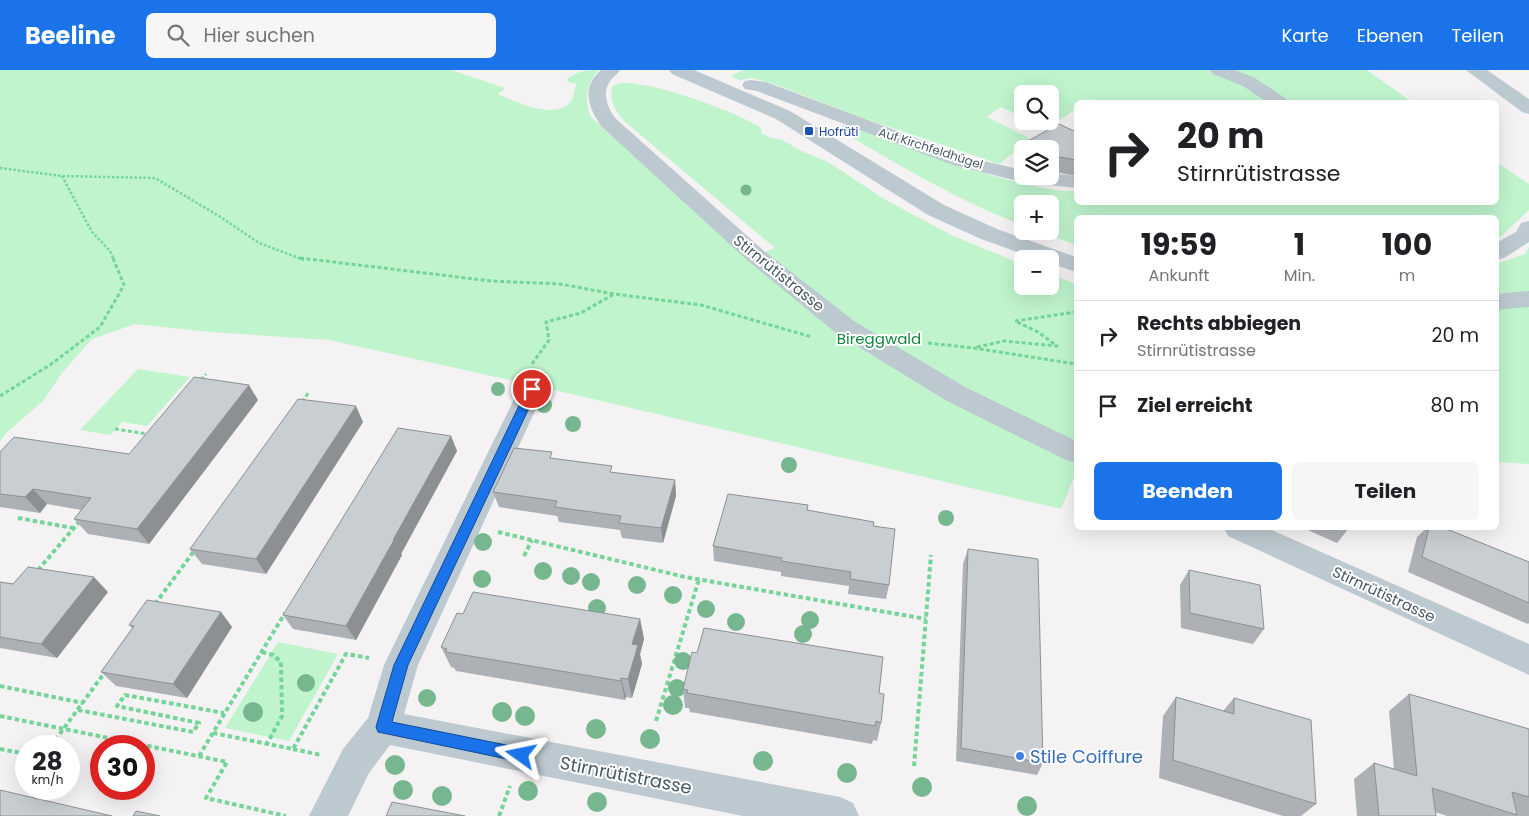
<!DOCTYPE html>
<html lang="de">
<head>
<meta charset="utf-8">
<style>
  body { margin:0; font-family:Poppins,sans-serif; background:#f6f6f6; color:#202124; height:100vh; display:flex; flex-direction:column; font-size:19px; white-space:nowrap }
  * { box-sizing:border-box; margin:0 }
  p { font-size:16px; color:#757577 }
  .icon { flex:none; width:28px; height:28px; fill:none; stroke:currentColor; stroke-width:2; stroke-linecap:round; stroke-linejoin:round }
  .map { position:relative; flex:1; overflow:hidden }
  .sheet { position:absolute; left:1074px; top:145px; width:425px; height:315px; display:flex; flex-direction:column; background:#fff; border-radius:8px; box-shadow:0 5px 20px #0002 }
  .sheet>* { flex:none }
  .guide { position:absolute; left:1074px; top:30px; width:425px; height:105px; border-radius:8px; box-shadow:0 5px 20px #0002; background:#fff; color:#202124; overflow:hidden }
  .fabs { position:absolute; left:1014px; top:15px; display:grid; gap:10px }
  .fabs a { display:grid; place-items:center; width:45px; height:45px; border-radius:8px; background:#fff; box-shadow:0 5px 20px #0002; font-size:25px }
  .speed { position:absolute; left:15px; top:665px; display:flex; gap:10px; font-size:25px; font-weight:700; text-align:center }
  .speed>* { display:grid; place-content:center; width:65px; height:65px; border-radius:50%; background:#fff; box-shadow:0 5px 20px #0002; line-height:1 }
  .speed small { font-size:12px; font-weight:400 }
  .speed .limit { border:8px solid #d22; background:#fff; color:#111 }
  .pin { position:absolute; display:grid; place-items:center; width:42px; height:42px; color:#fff; margin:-21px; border:2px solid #fff; border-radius:50%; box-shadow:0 1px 5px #0007 }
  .me { position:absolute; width:55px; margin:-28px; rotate:282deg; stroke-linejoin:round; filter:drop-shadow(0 0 4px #0008) }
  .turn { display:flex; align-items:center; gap:18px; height:105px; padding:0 20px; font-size:22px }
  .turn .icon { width:65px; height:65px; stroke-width:2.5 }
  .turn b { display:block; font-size:35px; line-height:42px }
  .eta { display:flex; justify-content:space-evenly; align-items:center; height:85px; text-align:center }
  .eta b { font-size:30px; font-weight:700; line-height:35px }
  .primary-button { display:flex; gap:10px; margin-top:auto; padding:10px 20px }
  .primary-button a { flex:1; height:58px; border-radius:8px; background:#1a73e8; color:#fff; font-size:20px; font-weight:700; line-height:58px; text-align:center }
  .primary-button a+a { background:#f6f6f6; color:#202124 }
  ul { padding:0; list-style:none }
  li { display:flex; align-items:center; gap:15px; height:70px; padding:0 20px; border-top:1px solid #e0e0e0 }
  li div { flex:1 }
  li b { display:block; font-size:19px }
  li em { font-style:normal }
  header { display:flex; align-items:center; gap:30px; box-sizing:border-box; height:70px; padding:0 25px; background:#1a73e8; color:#fff }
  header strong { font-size:24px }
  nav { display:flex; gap:28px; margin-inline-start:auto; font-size:18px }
  .search { width:350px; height:45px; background:#f6f6f6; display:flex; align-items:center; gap:12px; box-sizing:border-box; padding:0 18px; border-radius:8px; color:#757577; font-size:19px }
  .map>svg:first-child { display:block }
  .green { fill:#bff4cd }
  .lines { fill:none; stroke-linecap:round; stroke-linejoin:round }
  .path-far2 { stroke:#74d599; stroke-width:2.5; stroke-dasharray:2.5 2; stroke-linecap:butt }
  .path-far1 { stroke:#74d599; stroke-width:3; stroke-dasharray:4 2.5; stroke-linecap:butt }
  .path { stroke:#74d599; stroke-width:4; stroke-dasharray:4.5 3; stroke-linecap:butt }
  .minor { fill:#bdc9d0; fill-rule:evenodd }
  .tree { fill:#77b78f }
  .wall { fill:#adb1b5 }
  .shaded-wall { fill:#8d9093 }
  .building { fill:#c9ced2; stroke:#8d9093 }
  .route { fill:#1a73e8; stroke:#114b97 }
  .transit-dot { fill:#1a4fb4; stroke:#fff; stroke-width:2 }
  .shop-dot { fill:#3f7fe0; stroke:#fff; stroke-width:2 }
  .labels { text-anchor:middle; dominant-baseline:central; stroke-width:4; stroke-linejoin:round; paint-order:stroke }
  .far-transit-label { font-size:12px; fill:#164399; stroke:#fff; text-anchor:start }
  .far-street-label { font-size:12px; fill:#485962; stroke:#fff }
  .street-label { font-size:15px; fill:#485962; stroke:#fff }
  .park-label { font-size:15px; fill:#10863d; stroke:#fff }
  .near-shop-label { font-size:18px; fill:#366cbe; stroke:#fff; text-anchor:start }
  .near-street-label { font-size:18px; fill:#485962; stroke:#fff }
</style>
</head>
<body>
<header>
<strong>Beeline</strong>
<div class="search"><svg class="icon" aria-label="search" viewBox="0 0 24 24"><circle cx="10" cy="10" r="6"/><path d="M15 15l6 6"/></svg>Hier suchen</div>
<nav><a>Karte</a><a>Ebenen</a><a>Teilen</a></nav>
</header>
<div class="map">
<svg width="1529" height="746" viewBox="0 0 1529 746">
  <rect width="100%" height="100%" fill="#f5f2f3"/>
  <path class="green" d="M0,0H451L505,18L498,24C516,32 557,52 572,30C574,26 575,18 576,14L568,12L567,9C577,1 586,0 598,0C586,15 584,30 591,47L749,188L775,178L624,51C616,42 609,30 612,17C626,0 740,43 761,58V63L771,68L780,69L804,82L828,92L884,129L953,166L1022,194V216H1050V204L1076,214V402L1061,439L546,318L329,270L210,262L135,254L92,269L62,303L43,331L8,361L0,372Z
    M743,0H1211L1268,27L1274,32H1076V39L1048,58L1033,51H1050V24H1022V47L1001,37L987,47L1031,69L999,94L860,47L774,14L752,8L739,10L731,6Z
    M1223,0H1367L1412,32H1283L1271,23Z
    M849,52C911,77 973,104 1038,117C1051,119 1063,123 1076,120V132H1496V92L1529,114V140L1496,171V148H1076V175L1038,161H1050V134H1022V155C957,130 898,95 838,59Z
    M1529,177V394L1496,392V194L1525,184Z
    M138,299L190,307L147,356L122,352L111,365L80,360Z
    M278,572L338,584L289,671L225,658Z"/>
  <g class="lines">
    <path class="path-far2" d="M0,98L62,106L155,108L219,146L259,173L304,190
      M62,106L92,162L110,181L114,190"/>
    <path class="path-far1" d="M300,188L491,211L560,214L614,224L701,235L812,267
      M928,273L974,278L1076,294
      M977,277L1004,271L1057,276L1038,262L1015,251L1076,242
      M532,294L549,270L546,252L581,243L614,224
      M201,310L206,304
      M0,326L50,295L100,257L124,215L113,188
      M302,332L309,322
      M115,359L148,364"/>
    <path class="path" d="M18,448L73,458
      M498,462L685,507L926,549
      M524,486L532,470
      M38,500L79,452
      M155,534L194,481
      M262,582L273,585L281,592L282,646L267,674
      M0,616L83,633
      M78,640L193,662L199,653L117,636L125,625L224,643
      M0,646L227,692L206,728L286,746
      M656,651L699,509
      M213,663L293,679L346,584L369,588
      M51,676L105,602
      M0,679L26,684
      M293,679L321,685
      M199,686L285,543
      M914,696L931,485
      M499,746L510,716"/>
    <path class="minor" d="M601,0H620C617,5 611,8 609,13C602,24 608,38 615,48L763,180L854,251L965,317L1076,371V393L1066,390L947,331L836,263L747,190L601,56C588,36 581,18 601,0Z
      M669,0H694L790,41L944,135L997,159L1076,187V202L1050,193V189H1037L981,169L928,145L776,49L672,4Z
      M1210,0H1235L1255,8L1285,28L1288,32H1267L1243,16L1213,4Z
      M1466,0H1487L1529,29V44L1522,42Z
      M751,10L766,12L967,87L1022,100V106H1050V103L1076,106V118L1022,112L953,95L757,21L745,19L742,15L745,11Z
      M1529,151V172L1504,188L1496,190V173L1516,162L1521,153Z
      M1529,221V237L1496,240V224Z
      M532,310L541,313L545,319L418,595L404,644L840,727L853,733L859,746H743L390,675L369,703L348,746H309L343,679L368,648L384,595L519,319L523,313Z
      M1224,458H1267L1529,574V605L1228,466Z"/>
  </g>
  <g class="tree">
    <circle cx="746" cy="120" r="5.5"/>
    <circle cx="498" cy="319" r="7"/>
    <circle cx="544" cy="335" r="8"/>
    <circle cx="573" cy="354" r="8"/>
    <circle cx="789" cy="395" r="8"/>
    <circle cx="946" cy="448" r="8"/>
    <circle cx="483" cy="472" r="9"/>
    <circle cx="543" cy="501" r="9"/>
    <circle cx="571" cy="506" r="9"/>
    <circle cx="482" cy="509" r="9"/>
    <circle cx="591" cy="512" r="9"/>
    <circle cx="637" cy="515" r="9"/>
    <circle cx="673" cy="525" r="9"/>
    <circle cx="597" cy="538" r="9"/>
    <circle cx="706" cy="539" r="9"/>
    <circle cx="810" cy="550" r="9"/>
    <circle cx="736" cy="552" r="9"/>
    <circle cx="803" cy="564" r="9"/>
    <circle cx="683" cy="591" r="9"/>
    <circle cx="306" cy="613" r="9"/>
    <circle cx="677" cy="618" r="9"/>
    <circle cx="427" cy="628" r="9"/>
    <circle cx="673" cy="635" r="10"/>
    <circle cx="253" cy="642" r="10"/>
    <circle cx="502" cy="642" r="10"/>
    <circle cx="525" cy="646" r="10"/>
    <circle cx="596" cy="659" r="10"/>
    <circle cx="650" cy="669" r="10"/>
    <circle cx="763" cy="691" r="10"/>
    <circle cx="395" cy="695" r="10"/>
    <circle cx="847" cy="703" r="10"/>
    <circle cx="922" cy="717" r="10"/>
    <circle cx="403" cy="720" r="10"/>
    <circle cx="528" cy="721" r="10"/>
    <circle cx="442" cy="726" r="10"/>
    <circle cx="597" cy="732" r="10"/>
    <circle cx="1027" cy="736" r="10"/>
  </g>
  <path class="wall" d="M1076,62V106L1050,101V79H1025L1026,72Z
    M258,330L149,474L88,464L74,449L81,440L47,434L40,443L0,437V382L129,384Z
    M363,352L266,504L202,494L190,479Z
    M451,366L457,381L401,484L402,485L356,570L293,559L283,545Z
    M554,388L613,403L675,410L676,426L663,473L622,468L620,460L559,452L557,446L499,437L493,422Z
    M808,440L873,456L889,515L886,529L848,524L849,516L781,506V502L714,491L713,476Z
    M1303,458H1349L1337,473Z
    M1426,458H1444L1529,492V553L1528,554L1408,502L1417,467Z
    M968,479L1043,693L1037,705L956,691L963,494Z
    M1189,500L1264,559L1253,574L1181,558L1180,515Z
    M0,512L13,514L108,522L57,588L0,578Z
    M221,542L232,557L187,628L116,616L101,602L132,558L129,555Z
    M463,544L640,549L644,569L640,584L642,594L632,628L626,627L625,630L456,601L454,598L451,597L441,577Z
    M683,619L879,623L881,653L877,671L873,670L872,674L690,642L689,638H685Z
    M1409,624L1529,659V746H1447L1435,742L1436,746H1357L1354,709L1374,693L1394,699L1389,641Z
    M1176,627L1223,641L1234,628L1316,734L1301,746H1283L1159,708L1163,646Z"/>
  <path class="shaded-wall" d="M249,315L258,330L149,474L137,459Z
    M356,336L363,352L266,504L256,489Z
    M451,366L457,381L401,484L402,485L356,570L346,556L393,470Z
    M675,410L676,426L663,473L661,458Z
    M33,419L47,434L40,443L25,427Z
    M94,507L108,522L57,588L41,574Z
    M221,542L232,557L187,628L173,614Z
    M640,549L644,569L640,584L642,594L632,628L628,609L632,574Z
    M621,608L626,627L625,630L621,611Z"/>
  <path class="building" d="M1059,54L1076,62V90L1054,86L1050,84V79H1040L1026,72Z
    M194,307L249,315L137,459L74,449L91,428L33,419L25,427L0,424V382L14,367L129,384Z
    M298,329L356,336L256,489L190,479Z
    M398,358L451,366L393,470H394L346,556L283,545Z
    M514,378L552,382L550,388L612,396L610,402L675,410L661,458L619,453L621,446L555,437L557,431L493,422Z
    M728,424L808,435L807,440L874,452L873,456L895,459L889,515L850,509L851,502L781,491L782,488L713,476Z
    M1429,458H1444L1529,492V533L1422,487Z
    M968,479L1038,489L1043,693L961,678Z
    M28,497L94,507L41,574L0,567V512L13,514Z
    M1189,500L1260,515L1264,559L1190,543Z
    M473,522L640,549L632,574L638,575L628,609L621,608V611L446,582L447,579L441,577L457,543L463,544Z
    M147,530L221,542L173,614L101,602L134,556L129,555Z
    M704,558L883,587L879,623L884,624L881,653L876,651L875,656L687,623L688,620L683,619L692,582L697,583Z
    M1409,624L1529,659V727L1512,722L1517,745L1432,718L1436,746H1379L1374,693L1417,706Z
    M1176,627L1234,644V628L1311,650L1316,734L1173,690Z
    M0,720L112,746H0Z
    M392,732L465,746H386Z
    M136,741L160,746H133Z"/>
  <path class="route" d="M532,315L538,319L408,595L392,652L521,678L526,680L529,685L526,690L521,692L378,662L376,657L394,595L527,319Z"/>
  <rect class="transit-dot" x="804" y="56" width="10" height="10" rx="2.5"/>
  <circle class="shop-dot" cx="1020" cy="686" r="5"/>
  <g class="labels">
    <g class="far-transit-label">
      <text x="819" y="61">Hofrüti</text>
    </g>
    <g class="far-street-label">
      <text transform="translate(931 78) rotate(18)">Auf Kirchfeldhügel</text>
    </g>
    <g class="street-label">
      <text transform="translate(779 203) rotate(39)">Stirnrütistrasse</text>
      <text transform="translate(1384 524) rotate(25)">Stirnrütistrasse</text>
    </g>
    <g class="park-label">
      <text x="879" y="268">Bireggwald</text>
    </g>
    <g class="near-shop-label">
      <text x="1030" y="686">Stile Coiffure</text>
    </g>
    <g class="near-street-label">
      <text transform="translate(626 705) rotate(11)">Stirnrütistrasse</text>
    </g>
  </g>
</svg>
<div class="fabs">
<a><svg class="icon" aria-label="search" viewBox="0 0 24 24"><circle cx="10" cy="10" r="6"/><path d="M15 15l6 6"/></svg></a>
<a><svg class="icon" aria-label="layers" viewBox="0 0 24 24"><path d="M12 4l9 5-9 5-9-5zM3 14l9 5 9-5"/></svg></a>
<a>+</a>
<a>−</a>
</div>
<div class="speed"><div>28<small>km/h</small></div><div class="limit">30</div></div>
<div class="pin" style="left:532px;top:319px;background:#d93025"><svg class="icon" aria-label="arrive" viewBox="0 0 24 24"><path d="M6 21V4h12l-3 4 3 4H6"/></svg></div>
<svg class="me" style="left:521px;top:685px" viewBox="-20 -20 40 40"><path d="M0-17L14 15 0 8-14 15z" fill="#1a73e8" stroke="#fff" stroke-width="4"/></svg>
<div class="guide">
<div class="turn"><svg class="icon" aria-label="right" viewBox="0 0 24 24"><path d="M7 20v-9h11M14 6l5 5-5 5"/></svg><div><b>20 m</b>Stirnrütistrasse</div></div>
</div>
<section class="sheet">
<div class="eta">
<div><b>19:59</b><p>Ankunft</p></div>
<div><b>1</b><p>Min.</p></div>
<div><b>100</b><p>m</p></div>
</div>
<ul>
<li><svg class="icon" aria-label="right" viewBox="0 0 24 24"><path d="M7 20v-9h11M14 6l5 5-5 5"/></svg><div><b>Rechts abbiegen</b><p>Stirnrütistrasse</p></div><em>20 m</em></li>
<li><svg class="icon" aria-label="arrive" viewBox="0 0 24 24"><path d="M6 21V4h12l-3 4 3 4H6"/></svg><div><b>Ziel erreicht</b></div><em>80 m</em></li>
</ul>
<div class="primary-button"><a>Beenden</a><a>Teilen</a></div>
</section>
</div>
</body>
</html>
